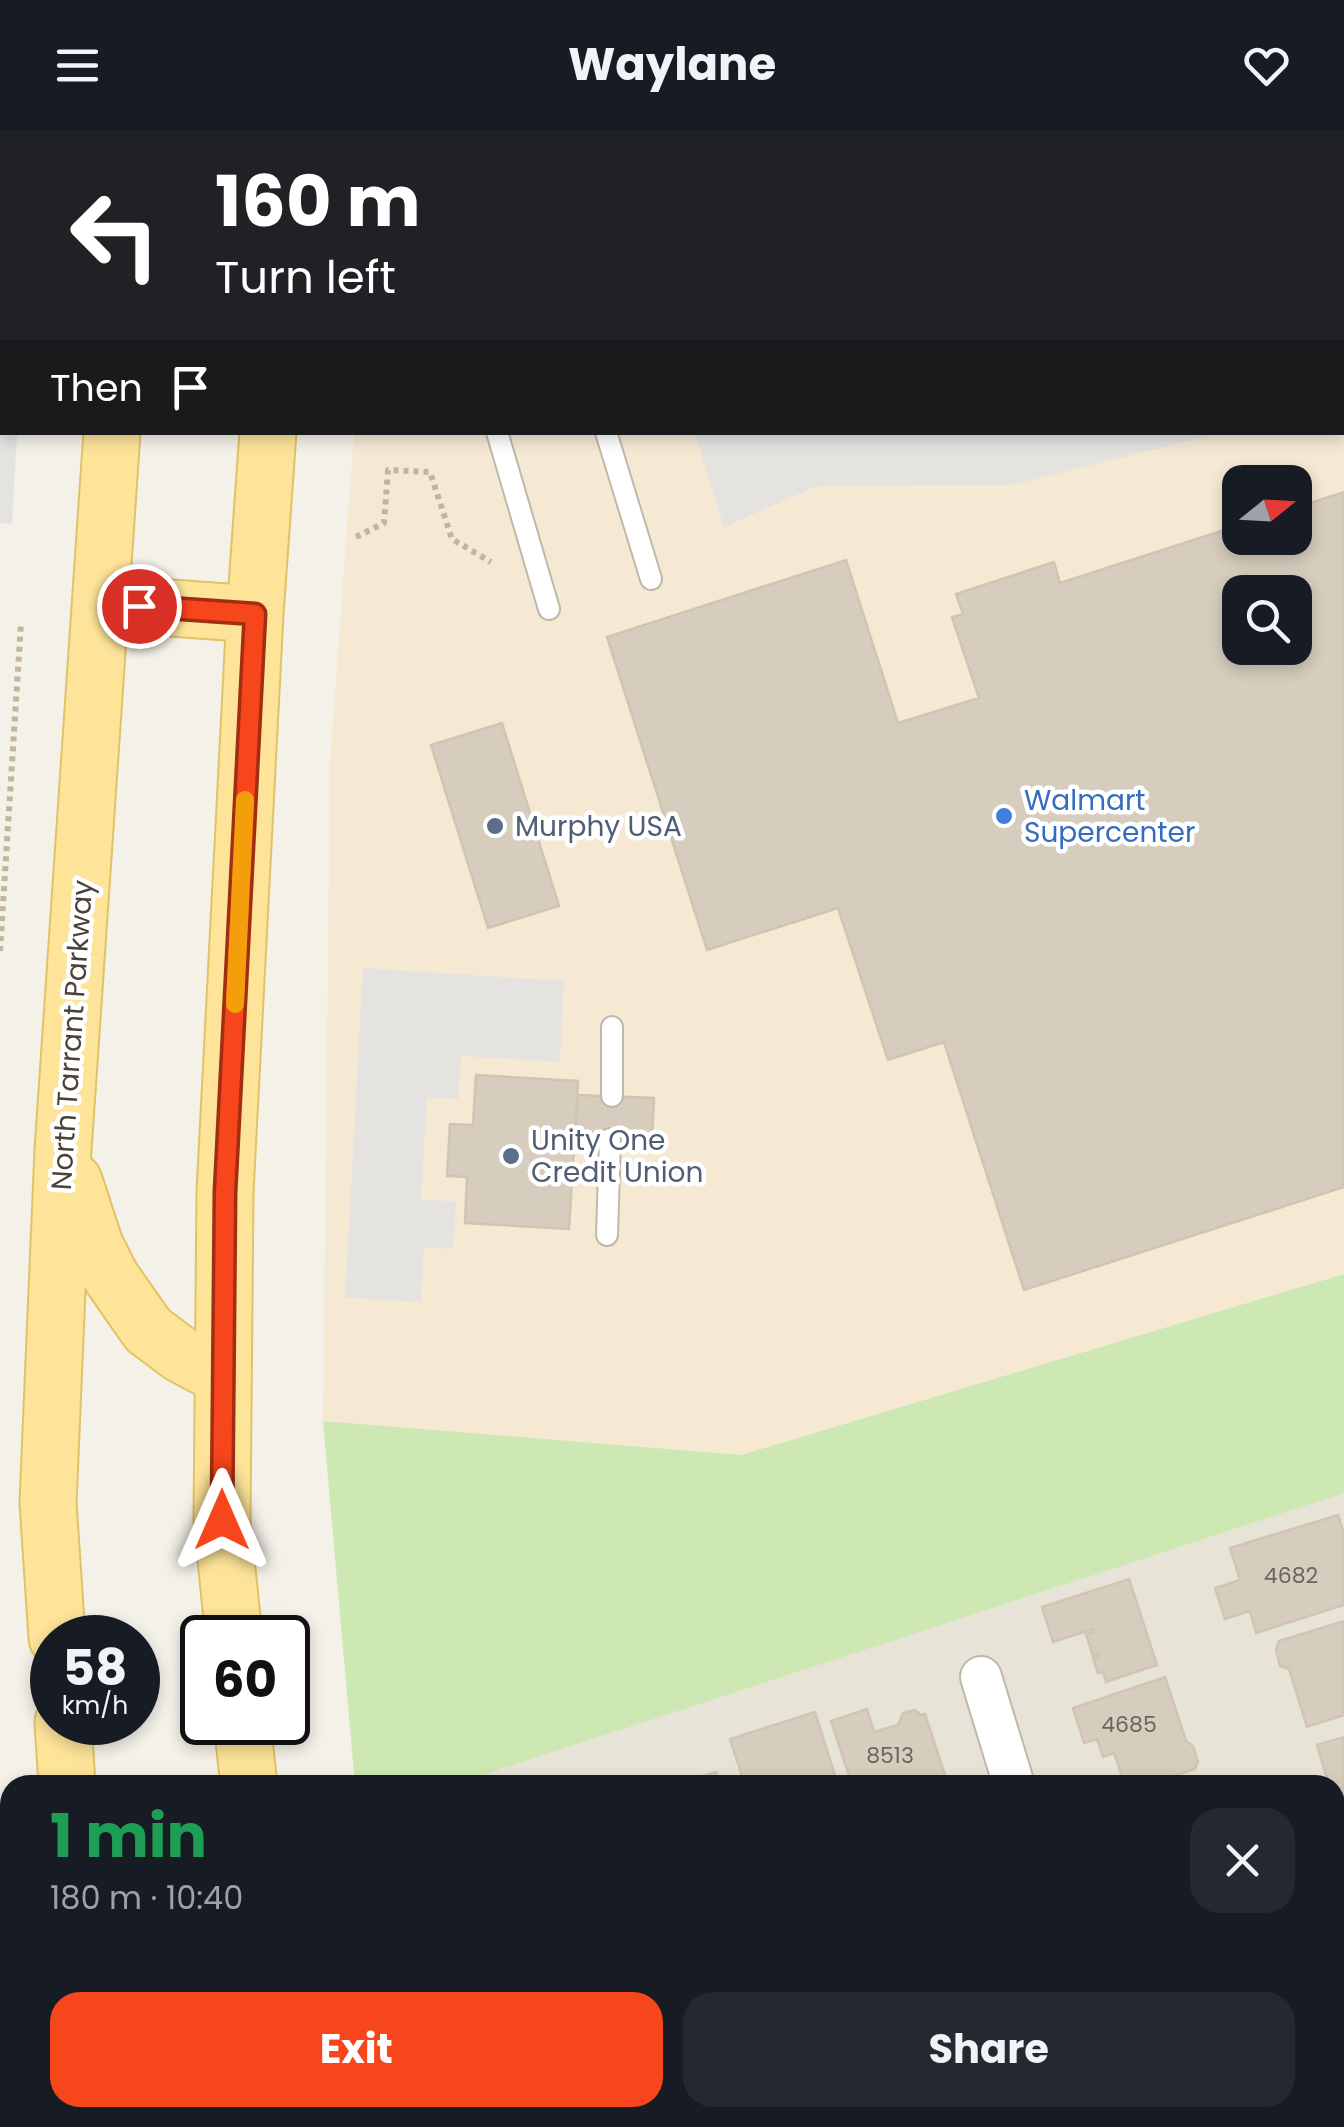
<!DOCTYPE html>
<html lang="en">
<head>
<meta charset="utf-8">
<style>
  body { margin:0; font-family:Poppins,sans-serif; background:#242831; color:#f1f3f6; height:100vh; display:flex; flex-direction:column; font-size:38px; white-space:nowrap }
  * { box-sizing:border-box; margin:0 }
  p { font-size:32px; color:#9ea1a6 }
  .icon { flex:none; width:55px; height:55px; fill:none; stroke:currentColor; stroke-width:2; stroke-linecap:round; stroke-linejoin:round }
  .map { position:relative; flex:1; overflow:hidden }
  .side { position:absolute; left:0px; top:1645px; width:1345px; height:352px; display:flex; flex-direction:column; background:#171b24; border-radius:30px 30px 0 0; box-shadow:0 5px 15px #0003 }
  .side>* { flex:none }
  .guide { position:absolute; left:0px; top:0px; width:1345px; height:305px; box-shadow:0 5px 15px #0003; background:#202124; color:#fff; overflow:hidden }
  .needle { width:65px; rotate:72deg }
  .buttons { position:absolute; left:1222px; top:335px; display:grid; gap:20px }
  .buttons a { display:grid; place-items:center; width:90px; height:90px; border-radius:20px; background:#171b24; box-shadow:0 5px 15px #0003; font-size:50px }
  .speed { position:absolute; left:30px; top:1485px; display:flex; gap:20px; font-size:50px; font-weight:700; text-align:center }
  .speed>* { display:grid; place-content:center; width:130px; height:130px; border-radius:50%; background:#171b24; box-shadow:0 5px 15px #0003; line-height:1 }
  .speed small { font-size:25px; font-weight:400 }
  .speed .limit { border:5px solid #111; border-radius:15px; background:#fff; color:#111 }
  .pin { position:absolute; display:grid; place-items:center; width:85px; height:85px; color:#fff; margin:-42px; border:5px solid #fff; border-radius:50%; box-shadow:0 2px 10px #0007 }
  .me { position:absolute; width:110px; margin:-55px; rotate:0deg; stroke-linejoin:round; filter:drop-shadow(0 0 8px #0008) }
  .turn { display:flex; align-items:center; gap:35px; height:210px; padding:0 50px; font-size:45px }
  .turn .icon { width:130px; height:130px; stroke-width:2.5 }
  .turn b { display:block; font-size:70px; line-height:85px }
  .then { display:flex; align-items:center; height:95px; padding:0 50px; background:#0003; gap:20px; font-size:38px }
  .round { display:grid; place-items:center; flex:none; width:105px; height:105px; border-radius:30px; background:#242831 }
  .headline { display:flex; align-items:center; justify-content:space-between; height:170px; padding:0 50px }
  h1 { font-size:60px; font-weight:700; line-height:75px; color:#1e9e55 }
  .action { display:flex; gap:20px; margin-top:auto; padding:20px 50px }
  .action a { flex:1; height:115px; border-radius:30px; background:#f7451c; color:#fff; font-size:40px; font-weight:700; line-height:115px; text-align:center }
  .action a+a { background:#242831; color:#f1f3f6 }
  header { display:flex; justify-content:space-between; align-items:center; height:130px; padding:0 50px; background:#171b24; font-size:45px; font-weight:700 }
  .map>svg:first-child { display:block }
  .residential { fill:#e8e3d7 }
  .commercial { fill:#f5e9d4; fill-rule:evenodd }
  .green { fill:#cde8b2 }
  .parking { fill:#e5e3e0 }
  .building { fill:#d6cdbe; stroke:#d0c5b1; stroke-width:2.5; fill-rule:evenodd }
  .lines { fill:none; stroke-linecap:round; stroke-linejoin:round }
  .service-casing { stroke:#bfb9ab; stroke-width:24 }
  .minor-casing { stroke:#bfb9ab; stroke-width:44 }
  .primary-casing { stroke:#e2c268; stroke-width:59 }
  .path { stroke:#c1b59c; stroke-width:6; stroke-dasharray:5 5; stroke-linecap:butt }
  .service { stroke:#fff; stroke-width:20 }
  .minor { stroke:#fff; stroke-width:40 }
  .primary { stroke:#fde499; stroke-width:55 }
  .route-casing { stroke:#a12d12; stroke-width:25 }
  .route { stroke:#f7451c; stroke-width:18 }
  .slow { stroke:#f59e0b; stroke-width:18 }
  .shop-dot { fill:#3f7fe0; stroke:#fff; stroke-width:4 }
  .service-dot { fill:#5c6f8a; stroke:#fff; stroke-width:4 }
  .labels { text-anchor:middle; dominant-baseline:central; stroke-width:9; stroke-linejoin:round; paint-order:stroke }
  .number-label { font-size:22px; fill:#6c6559 }
  .shop-label { font-size:28px; fill:#366cbe; stroke:#fff; text-anchor:start }
  .service-label { font-size:28px; fill:#4e5e75; stroke:#fff; text-anchor:start }
  .street-label { font-size:28px; fill:#484237; stroke:#fff }
</style>
</head>
<body>
<header><svg class="icon" aria-label="menu" viewBox="0 0 24 24"><path d="M4 6h16M4 12h16M4 18h16"/></svg>Waylane<svg class="icon" aria-label="heart" viewBox="0 0 24 24"><path d="M12 20l-8-8c-3-5 5-10 8-4 3-6 11-1 8 4z"/></svg></header>
<div class="map">
<svg width="1344" height="1997" viewBox="0 0 1344 1997">
  <rect width="100%" height="100%" fill="#f4f1e9"/>
  <path class="residential" d="M1344,1362V1997H407L405,1988H1335V1655H452Z
    M0,1698L10,1791V1988H39L41,1997H0Z"/>
  <path class="commercial" d="M376,0H1344V1144L714,1333L323,1291L330,631L354,303L1342,302V2H376ZM1240,352H1295V408H1240ZM1240,462H1295V518H1240Z"/>
  <path class="green" d="M1344,1144V1363L452,1655H355L323,1291L741,1325Z"/>
  <path class="parking" d="M600,0H1109L1110,2H601Z
    M0,236H2V302L17,303L12,394L0,393Z
    M1208,303L1209,306L1012,355L817,356L724,397L695,303Z
    M363,838L564,851L560,932L461,926L458,969L427,967L421,1069L456,1072L453,1119L424,1118L421,1172L345,1168Z"/>
  <path class="building" d="M1344,362V1057L1024,1160L944,912L888,930L838,778L707,820L607,507L846,430L898,593L979,568L952,487L963,484L956,464L1054,432L1060,453L1240,395V408H1295V378ZM1240,462H1295V518H1240Z
    M502,593L559,776L488,798L431,615Z
    M476,945L578,951L569,1099L465,1093L467,1047L447,1046L450,994L473,995Z
    M578,965L654,968L652,1011L575,1007Z
    M1338,1385L1344,1403V1421L1342,1422L1344,1429V1475L1256,1503L1250,1481L1225,1489L1215,1458L1240,1450L1230,1418Z
    M1129,1449L1157,1535L1106,1552L1103,1542L1098,1543L1093,1528L1099,1526V1524L1093,1526L1086,1504L1093,1502V1499L1053,1512L1042,1477Z
    M1344,1491V1585L1307,1597L1289,1539L1280,1536L1276,1520L1279,1511Z
    M1165,1547L1186,1611L1193,1616L1198,1632L1195,1639L1146,1655H1125L1114,1623L1103,1627L1097,1609L1084,1613L1073,1578Z
    M867,1579L874,1602L898,1595L903,1583L915,1580L920,1585L925,1584L946,1648L926,1655H852L831,1591Z
    M815,1582L838,1655H745L730,1609Z
    M1344,1607V1701L1335,1704V1655H1329L1317,1615Z
    M716,1642L720,1655H675Z
    M1344,1721V1797L1335,1767V1724Z
    M437,1988H556L559,1997H440Z
    M716,1988H810L811,1991L791,1997H719Z
    M987,1988H1017L1020,1997H956Z
    M1237,1988H1329L1332,1997H1211Z"/>
  <g class="lines">
    <defs>
      <path id="service" d="M514,0L515,2
        M451,2L452,0
        M0,139H2
        M497,302L549,479
        M606,302L651,449
        M612,966V897
        M607,1105L610,1009"/>
      <path id="minor" d="M981,1547L1014,1655
        M638,1988L641,1997
        M1123,1988L1126,1997"/>
      <path id="primary" d="M126,2V0
        M290,2V0
        M101,473L255,484
        M74,1051L95,1115L111,1147L148,1200L180,1224L223,1247
        M57,1508L48,1373L63,1020L112,302
        M234,1508L222,1390L225,1062L255,484L268,302
        M63,1592L67,1655
        M242,1592L249,1655
        M120,1988L122,1997
        M304,1988L306,1997"/>
    </defs>
    <use href="#service" class="service-casing"/>
    <use href="#minor" class="minor-casing"/>
    <use href="#primary" class="primary-casing"/>
    <path class="path" d="M356,407L384,393L388,340L430,342L452,409L491,432
      M0,821L21,493"/>
    <use href="#service" class="service"/>
    <use href="#minor" class="minor"/>
    <use href="#primary" class="primary"/>
  </g>
  <g class="lines">
    <defs>
      <path id="route" d="M139,476L255,484L225,1062L222,1390"/>
    </defs>
    <use href="#route" class="route-casing"/>
    <use href="#route" class="route"/>
    <path class="slow" d="M235,874L245,670"/>
  </g>
  <circle class="shop-dot" cx="1004" cy="686" r="10"/>
  <g class="service-dot">
    <circle cx="495" cy="696" r="10"/>
    <circle cx="511" cy="1026" r="10"/>
  </g>
  <g class="labels">
    <g class="number-label">
      <text x="1291" y="1445">4682</text>
      <text x="1129" y="1594">4685</text>
      <text x="890" y="1625">8513</text>
    </g>
    <g class="shop-label">
      <text x="1024" y="670">Walmart<tspan x="1024" dy="32">Supercenter</tspan></text>
    </g>
    <g class="service-label">
      <text x="515" y="696">Murphy USA</text>
      <text x="531" y="1010">Unity One<tspan x="531" dy="32">Credit Union</tspan></text>
    </g>
    <g class="street-label">
      <text transform="translate(72 905) rotate(-86)">North Tarrant Parkway</text>
    </g>
  </g>
</svg>
<div class="buttons">
<a><svg class="needle" viewBox="-14 -14 28 28"><path d="M0-13l5 13h-10z" fill="#e53935"/><path d="M0 13l5-13h-10z" fill="#9ea1a6"/></svg></a>
<a><svg class="icon" aria-label="search" viewBox="0 0 24 24"><circle cx="10" cy="10" r="6"/><path d="M15 15l6 6"/></svg></a>
</div>
<div class="speed"><div>58<small>km/h</small></div><div class="limit">60</div></div>
<div class="pin" style="left:139px;top:476px;background:#d93025"><svg class="icon" aria-label="arrive" viewBox="0 0 24 24"><path d="M6 21V4h12l-3 4 3 4H6"/></svg></div>
<svg class="me" style="left:222px;top:1390px" viewBox="-20 -20 40 40"><path d="M0-17L14 15 0 8-14 15z" fill="#f7451c" stroke="#fff" stroke-width="4"/></svg>
<div class="guide">
<div class="turn"><svg class="icon" aria-label="left" viewBox="0 0 24 24"><path d="M17 20v-9H6M10 6l-5 5 5 5"/></svg><div><b>160 m</b>Turn left</div></div>
<div class="then">Then<svg class="icon" aria-label="arrive" viewBox="0 0 24 24"><path d="M6 21V4h12l-3 4 3 4H6"/></svg></div>
</div>
<section class="side">
<div class="headline"><div><h1>1 min</h1><p>180 m · 10:40</p></div><a class="round"><svg class="icon" aria-label="close" viewBox="0 0 24 24"><path d="M6 6l12 12M18 6L6 18"/></svg></a></div>
<div class="action"><a>Exit</a><a>Share</a></div>
</section>
</div>
</body>
</html>
